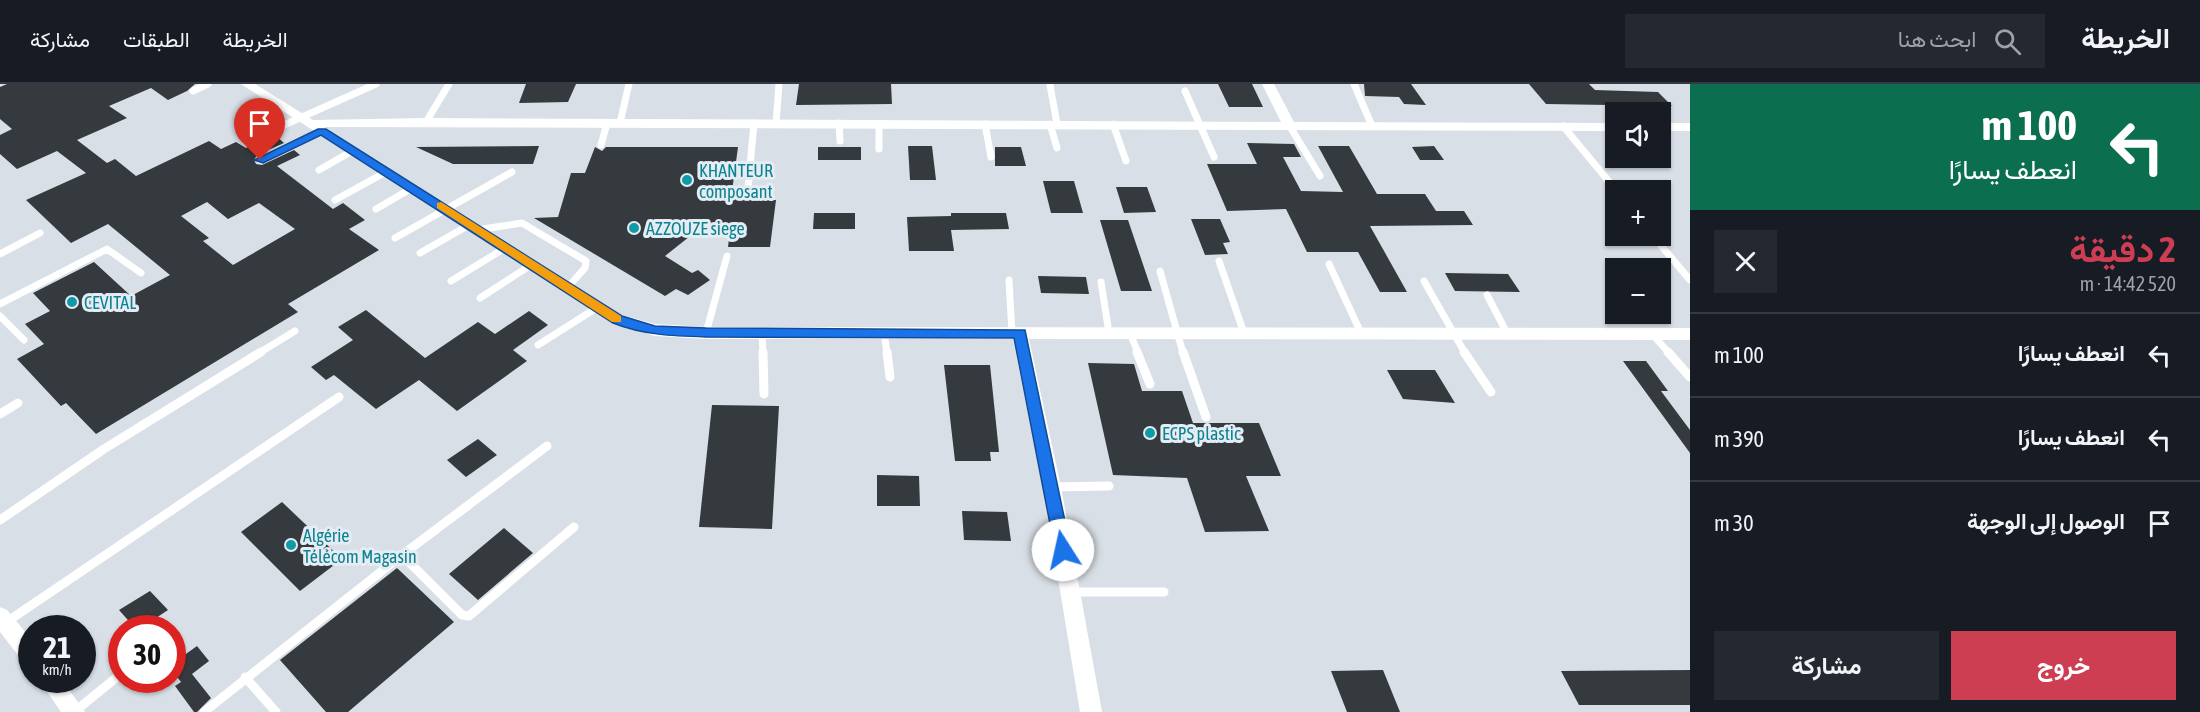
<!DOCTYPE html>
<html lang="ar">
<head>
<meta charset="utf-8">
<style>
  body { margin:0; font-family:"Asap Condensed",Vazirmatn,sans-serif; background:#242831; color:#f1f3f6; direction:rtl; height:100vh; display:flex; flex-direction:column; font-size:22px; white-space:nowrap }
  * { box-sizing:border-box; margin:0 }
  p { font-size:20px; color:#9ea1a6 }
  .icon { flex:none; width:33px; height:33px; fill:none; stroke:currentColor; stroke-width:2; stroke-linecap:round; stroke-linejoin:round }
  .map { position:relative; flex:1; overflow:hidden; direction:ltr }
  .side { display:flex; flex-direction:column; background:#171b24; width:510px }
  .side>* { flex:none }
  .banner { background:#0b6e4f; color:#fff; overflow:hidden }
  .tools { position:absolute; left:1605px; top:18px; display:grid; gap:12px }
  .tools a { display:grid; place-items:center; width:66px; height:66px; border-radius:0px; background:#171b24; box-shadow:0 2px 4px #0004; font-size:30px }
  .speed { position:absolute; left:18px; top:531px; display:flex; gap:12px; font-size:30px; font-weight:700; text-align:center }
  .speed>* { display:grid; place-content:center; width:78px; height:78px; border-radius:50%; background:#171b24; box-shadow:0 2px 4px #0004; line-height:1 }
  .speed small { font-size:15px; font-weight:400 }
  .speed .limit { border:9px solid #d22; background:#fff; color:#111 }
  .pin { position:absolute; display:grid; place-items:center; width:51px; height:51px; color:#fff; margin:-62px -26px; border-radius:50% 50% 50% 0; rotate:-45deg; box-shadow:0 0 6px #0007 }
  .pin .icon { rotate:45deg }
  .me { position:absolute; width:66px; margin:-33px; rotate:350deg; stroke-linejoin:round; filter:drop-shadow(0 0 4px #0008) }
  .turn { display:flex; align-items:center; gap:21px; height:126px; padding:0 24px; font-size:27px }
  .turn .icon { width:78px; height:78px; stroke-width:2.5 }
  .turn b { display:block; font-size:42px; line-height:51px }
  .round { display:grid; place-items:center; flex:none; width:63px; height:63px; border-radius:0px; background:#242831 }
  .summary { display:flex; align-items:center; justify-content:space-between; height:102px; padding:0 24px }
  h1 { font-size:36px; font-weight:700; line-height:45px; color:#ce3e52 }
  .primary-button { display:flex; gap:12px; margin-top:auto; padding:12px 24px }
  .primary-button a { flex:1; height:69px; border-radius:0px; background:#ce3e52; color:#fff; font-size:24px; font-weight:700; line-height:69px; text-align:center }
  .primary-button a+a { background:#242831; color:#f1f3f6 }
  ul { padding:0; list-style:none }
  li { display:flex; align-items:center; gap:18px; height:84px; padding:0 24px; border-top:2px solid #363941 }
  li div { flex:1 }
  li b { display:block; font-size:22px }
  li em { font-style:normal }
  header { display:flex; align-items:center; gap:36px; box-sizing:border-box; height:84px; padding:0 30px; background:#171b24; border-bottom:2px solid #363941 }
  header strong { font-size:28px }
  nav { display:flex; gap:33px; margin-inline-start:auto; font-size:21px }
  .search { width:420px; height:54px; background:#242831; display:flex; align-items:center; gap:15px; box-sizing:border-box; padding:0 21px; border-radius:0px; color:#9ea1a6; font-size:22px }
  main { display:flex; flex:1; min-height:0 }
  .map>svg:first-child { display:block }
  .building { fill:#353a3f; fill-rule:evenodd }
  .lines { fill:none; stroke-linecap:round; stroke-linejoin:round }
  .service-far1 { stroke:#fff; stroke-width:7 }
  .service { stroke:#fff; stroke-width:9 }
  .minor { fill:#fff; fill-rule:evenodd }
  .route { fill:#1a73e8; stroke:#114b97; stroke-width:1.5 }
  .slow { fill:#f59e0b }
  .culture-dot { fill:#0f9aa8; stroke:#e5ecf3; stroke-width:2 }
  .labels { text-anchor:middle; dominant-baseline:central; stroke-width:6; stroke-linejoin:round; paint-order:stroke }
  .culture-label { font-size:18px; fill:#0d838f; stroke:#e5ecf3; text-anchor:start }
</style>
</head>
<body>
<header>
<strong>الخريطة</strong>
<div class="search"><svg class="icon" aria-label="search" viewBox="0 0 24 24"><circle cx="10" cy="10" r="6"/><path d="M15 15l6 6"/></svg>ابحث هنا</div>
<nav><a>الخريطة</a><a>الطبقات</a><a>مشاركة</a></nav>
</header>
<main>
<section class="side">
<div class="banner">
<div class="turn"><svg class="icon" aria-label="left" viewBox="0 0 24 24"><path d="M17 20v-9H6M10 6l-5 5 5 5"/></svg><div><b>100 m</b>انعطف يسارًا</div></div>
</div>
<div class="summary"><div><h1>2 دقيقة</h1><p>520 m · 14:42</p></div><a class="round"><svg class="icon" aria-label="close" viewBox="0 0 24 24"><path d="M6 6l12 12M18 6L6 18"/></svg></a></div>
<ul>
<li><svg class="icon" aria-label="left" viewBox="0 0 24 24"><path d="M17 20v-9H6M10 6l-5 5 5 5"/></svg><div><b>انعطف يسارًا</b></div><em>100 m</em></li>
<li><svg class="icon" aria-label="left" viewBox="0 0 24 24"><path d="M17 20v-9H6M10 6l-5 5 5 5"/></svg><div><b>انعطف يسارًا</b></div><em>390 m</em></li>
<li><svg class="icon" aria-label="arrive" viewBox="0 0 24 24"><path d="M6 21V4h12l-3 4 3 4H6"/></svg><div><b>الوصول إلى الوجهة</b></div><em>30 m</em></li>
</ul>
<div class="primary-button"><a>خروج</a><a>مشاركة</a></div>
</section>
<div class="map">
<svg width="1690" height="628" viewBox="0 0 1690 628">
  <rect width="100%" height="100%" fill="#d8dfe6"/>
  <path class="building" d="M7,0H195L187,7L168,16L151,4L109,22L127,34L77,56L107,79L115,75L136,92L209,57L221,65L236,58L246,64L275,51L284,59L257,71L254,76L256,80L262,81L294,66L300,71L277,82L333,125L343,119L365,136L349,145L379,166L288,220L298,228L96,350L66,319L61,322L17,275L44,260L25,240L50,227L33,209L94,178L131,212L170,191L108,140L71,159L26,116L86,89L57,67L17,85L0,70V51L12,45L0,35V3ZM207,118L228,135L259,119L295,145L233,181L203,157L209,154L181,132Z
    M526,0H576L568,18L519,19Z
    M799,0H891L892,20L796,21Z
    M1218,0H1252L1263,23H1229Z
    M1364,0H1411L1426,21L1404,20L1399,13L1365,12Z
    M1529,0H1589L1595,6L1658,8L1672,22L1546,20Z
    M1247,59L1294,60L1301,73H1283L1301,107L1343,108L1318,62H1349L1377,110H1425L1436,127H1464L1473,141L1370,142L1407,208H1380L1358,168H1307L1286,125L1227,127L1207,80H1257Z
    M539,62L533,80H453L416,63Z
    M908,62H932L936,96H910Z
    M1434,62L1444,76H1420L1412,63Z
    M595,63L602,67L606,63H738L731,115L776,116L770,163H728L730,146L699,145L665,172L692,189L698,186L710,196L688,211L676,205L665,212L534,134L558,133L571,89H585Z
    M818,63H861V76H818Z
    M995,63H1021L1026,82H995Z
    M1043,97H1074L1083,129H1051Z
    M1116,103H1147L1156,128L1124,129Z
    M814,129H855V145H813Z
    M951,129H1006L1009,145L951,146L954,167H909L907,133L951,132Z
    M1191,135H1220L1230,158L1223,159L1228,170L1205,171Z
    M1100,136H1128L1152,207H1121Z
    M1445,189L1508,190L1520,208L1455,207Z
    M1038,192L1086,193L1089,210L1041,209Z
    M366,226L425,274L478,238L495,250L529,227L548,241L513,266L527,277L457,327L419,296L376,325L334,291L326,296L311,283L353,256L338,243Z
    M1623,277H1646L1668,307H1661L1690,346V369Z
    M1088,279L1134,280L1142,307H1182L1193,339H1259L1281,392H1246L1269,447L1205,448L1187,394L1113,391Z
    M944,281H990L999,368H990L991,377H955Z
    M1387,286H1435L1455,319L1403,315Z
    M712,321L779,322L772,445L699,443Z
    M478,355L497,371L466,393L447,376Z
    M877,391L919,392L920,422H877Z
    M282,418L342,475L300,507L241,448Z
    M962,427L1007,428L1011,457L964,456Z
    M504,444L533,469L478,516L449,490Z
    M397,484L454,538L348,628H326L280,576Z
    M150,507L168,526L141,544H135L119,526Z
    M197,562L209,577L192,590L211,614L197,628H194L175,602L181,598L172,586V580Z
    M1383,586L1400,628H1347L1331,587Z
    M1690,586V621H1579L1561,587Z"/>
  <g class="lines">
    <path class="service-far1" d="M1354,0L1372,42
      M1050,1L1057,40
      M193,7L208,0
      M1185,7L1214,73
      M426,38L449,0
      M620,39L629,0
      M776,39L779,0
      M839,39L840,57
      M879,40V65
      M985,40L991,73
      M1050,40L1057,64
      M1113,40L1126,77
      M1289,41L1320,92
      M1563,42L1616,106
      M246,58L376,0
      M601,61L607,39
      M260,76L322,47
      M319,86L354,66
      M748,104L754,39
      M335,116L386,88
      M376,125L412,104
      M477,146L522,139L586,177L585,184L567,204
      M1653,152L1690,196
      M395,154L512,88
      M420,169L469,141
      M0,170L40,149
      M1219,177L1244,249
      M1329,180L1361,249
      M1160,187L1183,269
      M1009,196L1012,249
      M451,197L505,164
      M1424,197L1465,269
      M1101,198L1109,249
      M1487,211L1507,249
      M480,214L531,181
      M0,220L107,165L141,189
      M0,232L24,256
      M706,249L727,172
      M762,249L763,269
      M884,249L887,269
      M1130,249L1138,269
      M1652,250L1669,269
      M538,261L598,223
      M259,269L295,247"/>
    <path class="service" d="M763,268L764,310
      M887,268L890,293
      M1137,268L1150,300
      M1183,268L1206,333
      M1464,268L1491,308
      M1668,268L1690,293
      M0,330L18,319
      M1052,403L1109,402
      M0,436L104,365L261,268
      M402,471L547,362
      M1070,508H1164
      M5,539L339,313
      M245,593L276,628
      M74,628L122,589
      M204,628L402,471L462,531L469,532L574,443"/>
    <path class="minor" d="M241,0H255L313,36L426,34L1281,38L1262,0H1274L1294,38L1616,39V47L324,43L622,231L655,240L706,243L1690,244V256L1029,255L1061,403L1102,628H1080L1043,403L1013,255H706L655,252L612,239Z
      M1660,39H1690V47H1660Z
      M0,523L7,526L32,556V582L25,580L0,548Z
      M39,596H62L85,628H61Z"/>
  </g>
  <path class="route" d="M318,45H326L622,232L655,242L706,244L1025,246L1071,466L1068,471H1057L1055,466L1014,254L706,253C673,252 643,251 613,239L321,51L263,79L254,76Z"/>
  <path class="slow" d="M441,118L621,232V238H612L437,124V119Z"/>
  <g class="culture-dot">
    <circle cx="687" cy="96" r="6"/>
    <circle cx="634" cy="144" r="6"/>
    <circle cx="72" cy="218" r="6"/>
    <circle cx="1150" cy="349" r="6"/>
    <circle cx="291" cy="461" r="6"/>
  </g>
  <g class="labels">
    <g class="culture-label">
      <text x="699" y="86">KHANTEUR<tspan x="699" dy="21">composant</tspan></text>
      <text x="646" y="144">AZZOUZE siege</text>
      <text x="84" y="218">CEVITAL</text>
      <text x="1162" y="349">ECPS plastic</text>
      <text x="303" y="451">Algérie<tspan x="303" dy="21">Télécom Magasin</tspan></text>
    </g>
  </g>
</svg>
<div class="tools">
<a><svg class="icon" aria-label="sound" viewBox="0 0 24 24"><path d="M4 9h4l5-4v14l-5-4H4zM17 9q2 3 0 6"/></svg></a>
<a>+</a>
<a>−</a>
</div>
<div class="speed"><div>21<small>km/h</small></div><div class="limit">30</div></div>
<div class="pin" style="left:260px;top:76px;background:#d93025"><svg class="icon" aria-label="arrive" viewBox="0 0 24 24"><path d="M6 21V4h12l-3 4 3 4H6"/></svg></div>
<svg class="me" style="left:1063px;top:466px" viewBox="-20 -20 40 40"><circle r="19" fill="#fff"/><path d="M0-13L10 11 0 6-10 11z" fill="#1a73e8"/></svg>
</div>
</main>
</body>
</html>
